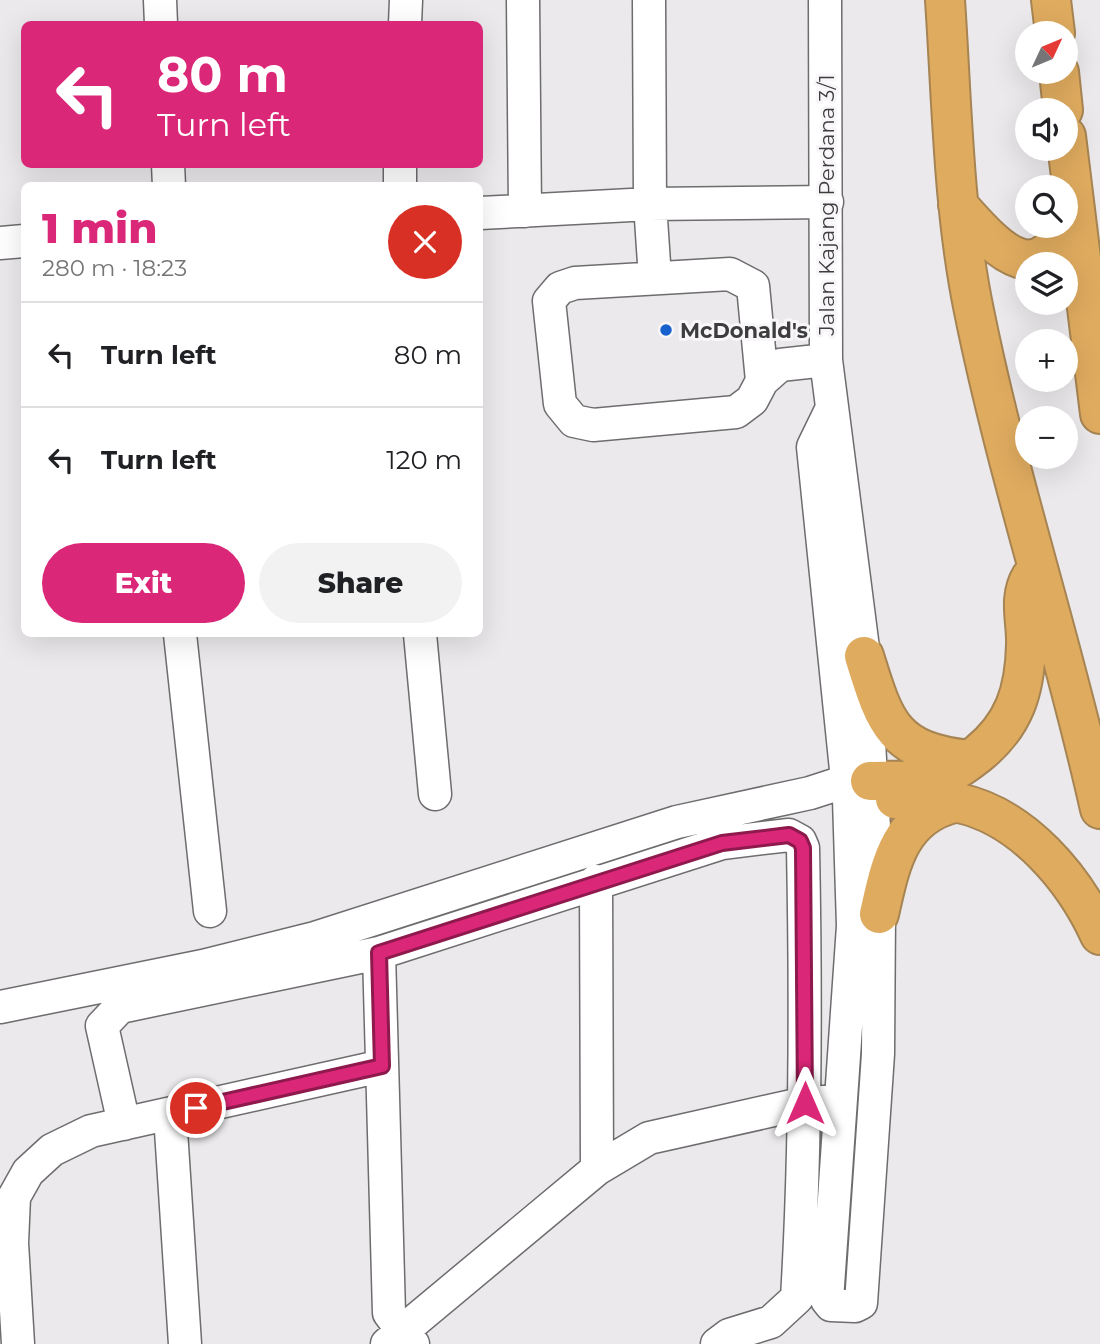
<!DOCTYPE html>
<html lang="en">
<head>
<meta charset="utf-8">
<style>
  body { margin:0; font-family:Montserrat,sans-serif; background:#f2f2f2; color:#202124; height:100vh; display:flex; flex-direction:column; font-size:26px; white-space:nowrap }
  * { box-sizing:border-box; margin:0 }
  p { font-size:23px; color:#757577 }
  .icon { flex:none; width:38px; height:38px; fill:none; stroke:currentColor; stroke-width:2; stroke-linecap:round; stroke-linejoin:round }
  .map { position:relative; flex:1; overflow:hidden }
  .drawer { position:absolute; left:21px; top:182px; width:462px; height:455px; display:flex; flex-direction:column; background:#fff; border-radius:10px; box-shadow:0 7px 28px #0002 }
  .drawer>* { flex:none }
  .hud { position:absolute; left:21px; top:21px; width:462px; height:147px; border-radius:10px; box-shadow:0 7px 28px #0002; background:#db2777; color:#fff; overflow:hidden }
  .needle { width:46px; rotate:46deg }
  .controls { position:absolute; left:1015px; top:21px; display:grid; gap:14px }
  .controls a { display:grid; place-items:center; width:63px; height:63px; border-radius:50%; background:#fff; box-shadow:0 7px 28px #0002; font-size:35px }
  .pin { position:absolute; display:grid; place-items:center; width:60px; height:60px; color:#fff; margin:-30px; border:4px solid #fff; border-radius:50%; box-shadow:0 2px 7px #0007 }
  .me { position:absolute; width:77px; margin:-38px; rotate:0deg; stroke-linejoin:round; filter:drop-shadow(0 0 5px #0008) }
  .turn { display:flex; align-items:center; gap:24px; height:147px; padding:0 21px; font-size:32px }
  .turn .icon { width:91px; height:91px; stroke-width:2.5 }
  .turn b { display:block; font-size:49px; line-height:60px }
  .round { display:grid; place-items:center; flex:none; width:74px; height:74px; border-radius:37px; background:#f2f2f2 }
  .summary { display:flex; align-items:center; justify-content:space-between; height:119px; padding:0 21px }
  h1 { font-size:42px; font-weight:800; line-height:52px; color:#db2777 }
  .cta { display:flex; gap:14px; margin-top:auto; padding:14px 21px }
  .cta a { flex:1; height:80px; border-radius:42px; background:#db2777; color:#fff; font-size:28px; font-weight:800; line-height:80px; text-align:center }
  .cta a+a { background:#f2f2f2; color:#202124 }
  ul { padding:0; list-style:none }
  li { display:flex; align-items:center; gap:21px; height:105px; padding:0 21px; border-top:2px solid #e0e0e0 }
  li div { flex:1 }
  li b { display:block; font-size:26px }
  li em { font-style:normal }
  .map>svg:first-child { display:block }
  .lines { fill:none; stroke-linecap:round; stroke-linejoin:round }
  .minor-casing { stroke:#6e6c6f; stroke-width:35 }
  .highway-casing { stroke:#a68453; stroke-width:42 }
  .minor { stroke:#fff; stroke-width:32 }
  .highway { stroke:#dfab5f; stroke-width:38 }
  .route-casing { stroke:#8e194d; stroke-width:18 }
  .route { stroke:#db2777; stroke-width:12 }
  .poi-dot { fill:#1761cc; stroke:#f8f6f9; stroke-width:2.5 }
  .labels { text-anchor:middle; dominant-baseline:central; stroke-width:6; stroke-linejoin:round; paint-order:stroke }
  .street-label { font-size:21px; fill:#3d3d3e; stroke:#f8f6f9 }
  .poi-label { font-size:21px; font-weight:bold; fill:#3d3d3e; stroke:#f8f6f9; text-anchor:start }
</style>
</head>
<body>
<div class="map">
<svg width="1100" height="1344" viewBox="0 0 1100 1344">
  <rect width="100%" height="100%" fill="#ebe9eb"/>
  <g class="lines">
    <defs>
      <path id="minor" d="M160,0L161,24
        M523,0L525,211
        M649,0L650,204L655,278
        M825,0L826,360L864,656L879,914L878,1054L861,1303L855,1306L831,1305L827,1300L853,926L849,799L813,447L831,410
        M405,24L406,0
        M168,164L169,186
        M400,186V164
        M480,213L650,204L827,202
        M0,243L24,241
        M762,381L753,286L730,274L575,283L560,288L549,301L560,404L574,421L593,425L736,412L752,400L762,381L780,365L826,360
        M180,634L210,911
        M420,634L435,794
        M596,881L597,1169
        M379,953L389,1313L413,1344
        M0,1007L203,966L315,938L677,822L810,793L847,781H867
        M170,1115L185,1344
        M124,1124L102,1026L120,1007L379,953L722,843L789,835L800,841L803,848C806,998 806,1148 797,1298L771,1322L729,1335L717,1344
        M18,1344L12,1243L14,1197L28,1172L52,1150L91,1131L382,1066
        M387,1344L597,1169L649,1138L805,1103L824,1102"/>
      <path id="highway" d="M945,0C952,103 953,209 974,311C1008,479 1063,642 1100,809
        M1051,0L1055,33
        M1059,72L1063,110
        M1066,136L1100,414
        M958,205C1001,254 1041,297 1074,208
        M864,656C885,724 893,752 970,760
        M870,781C894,780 923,783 946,775C957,770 968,762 978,754C1014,725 1025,691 1026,645C1027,621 1018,599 1031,577
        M895,799C915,800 939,799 959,803C1023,817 1074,878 1100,935
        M879,914C890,866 898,817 954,803"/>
    </defs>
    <use href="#minor" class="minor-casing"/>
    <use href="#highway" class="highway-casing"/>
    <use href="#minor" class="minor"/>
    <use href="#highway" class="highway"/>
  </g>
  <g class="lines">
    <defs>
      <path id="route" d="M196,1108L382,1066L379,953L722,843L789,835L800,841L803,848L805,1103"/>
    </defs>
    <use href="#route" class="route-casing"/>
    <use href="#route" class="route"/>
  </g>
  <circle class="poi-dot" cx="666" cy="330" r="7"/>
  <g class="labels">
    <g class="street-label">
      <text transform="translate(826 205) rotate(-90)">Jalan Kajang Perdana 3/1</text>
    </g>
    <g class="poi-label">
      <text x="680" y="330">McDonald's</text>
    </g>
  </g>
</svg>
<div class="controls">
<a><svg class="needle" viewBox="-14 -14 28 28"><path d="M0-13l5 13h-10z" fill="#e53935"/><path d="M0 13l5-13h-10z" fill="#757577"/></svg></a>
<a><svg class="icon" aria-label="sound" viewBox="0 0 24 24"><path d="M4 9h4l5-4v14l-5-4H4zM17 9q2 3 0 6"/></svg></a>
<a><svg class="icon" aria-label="search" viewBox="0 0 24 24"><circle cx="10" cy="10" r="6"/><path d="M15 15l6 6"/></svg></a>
<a><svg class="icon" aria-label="layers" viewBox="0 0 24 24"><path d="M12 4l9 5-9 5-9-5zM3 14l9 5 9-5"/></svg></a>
<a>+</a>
<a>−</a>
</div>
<div class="pin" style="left:196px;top:1108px;background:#d93025"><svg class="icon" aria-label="arrive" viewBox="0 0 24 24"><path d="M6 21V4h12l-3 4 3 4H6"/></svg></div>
<svg class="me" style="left:805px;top:1103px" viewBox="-20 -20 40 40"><path d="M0-17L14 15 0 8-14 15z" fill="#db2777" stroke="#fff" stroke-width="4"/></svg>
<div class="hud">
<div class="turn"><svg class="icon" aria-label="left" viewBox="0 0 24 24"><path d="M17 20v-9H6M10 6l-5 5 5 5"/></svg><div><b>80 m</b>Turn left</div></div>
</div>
<section class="drawer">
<div class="summary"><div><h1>1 min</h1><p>280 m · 18:23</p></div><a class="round" style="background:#d93025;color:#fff"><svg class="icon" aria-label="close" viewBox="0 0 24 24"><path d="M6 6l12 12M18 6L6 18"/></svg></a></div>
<ul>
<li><svg class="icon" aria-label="left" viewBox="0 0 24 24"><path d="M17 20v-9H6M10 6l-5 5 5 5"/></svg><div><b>Turn left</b></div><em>80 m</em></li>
<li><svg class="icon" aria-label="left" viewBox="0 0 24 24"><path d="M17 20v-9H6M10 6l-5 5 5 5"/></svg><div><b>Turn left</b></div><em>120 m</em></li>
</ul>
<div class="cta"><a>Exit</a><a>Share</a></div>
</section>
</div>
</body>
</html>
